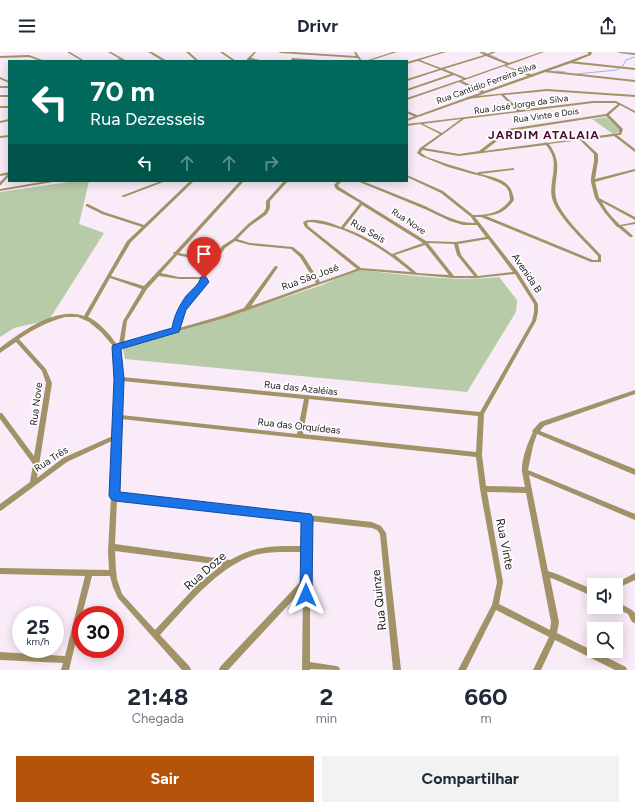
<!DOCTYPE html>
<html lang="pt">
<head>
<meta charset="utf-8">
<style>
  body { margin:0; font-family:Figtree,sans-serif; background:#f2f2f3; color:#1f2937; height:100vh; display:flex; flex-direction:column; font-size:15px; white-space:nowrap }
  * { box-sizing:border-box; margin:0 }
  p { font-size:13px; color:#747a83 }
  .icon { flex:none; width:22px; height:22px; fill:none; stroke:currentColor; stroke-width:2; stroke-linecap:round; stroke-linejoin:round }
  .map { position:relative; height:618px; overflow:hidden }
  .sheet { display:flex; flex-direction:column; background:#fff; flex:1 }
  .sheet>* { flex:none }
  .top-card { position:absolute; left:8px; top:8px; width:400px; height:122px; border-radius:0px; box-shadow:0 2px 10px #0003; background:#00695c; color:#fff; overflow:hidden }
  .controls { position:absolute; left:587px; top:526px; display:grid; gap:8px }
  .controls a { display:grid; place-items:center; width:36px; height:36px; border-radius:0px; background:#fff; box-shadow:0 2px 10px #0003; font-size:20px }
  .speed { position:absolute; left:12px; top:554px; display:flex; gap:8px; font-size:20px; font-weight:700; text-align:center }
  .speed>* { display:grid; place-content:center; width:52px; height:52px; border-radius:50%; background:#fff; box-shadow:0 2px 10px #0003; line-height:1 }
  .speed small { font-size:10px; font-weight:400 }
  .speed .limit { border:6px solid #d22; background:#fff; color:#111 }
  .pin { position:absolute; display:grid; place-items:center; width:34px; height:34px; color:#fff; margin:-41px -17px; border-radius:50% 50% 50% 0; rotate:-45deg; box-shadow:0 0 4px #0007 }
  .pin .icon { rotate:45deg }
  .me { position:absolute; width:44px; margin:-22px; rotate:0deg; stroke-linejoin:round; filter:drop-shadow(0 0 3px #0008) }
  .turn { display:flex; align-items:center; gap:14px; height:84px; padding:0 16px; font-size:18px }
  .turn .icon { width:52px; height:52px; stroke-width:2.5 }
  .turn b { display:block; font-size:28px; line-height:34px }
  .lanes { display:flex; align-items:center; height:38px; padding:0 16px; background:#0003; justify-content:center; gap:20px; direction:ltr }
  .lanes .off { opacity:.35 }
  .eta { display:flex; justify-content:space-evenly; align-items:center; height:68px; text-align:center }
  .eta b { font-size:24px; font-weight:700; line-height:28px }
  .primary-button { display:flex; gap:8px; margin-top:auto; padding:8px 16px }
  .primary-button a { flex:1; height:46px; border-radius:0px; background:#b45309; color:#fff; font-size:16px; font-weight:700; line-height:46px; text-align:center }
  .primary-button a+a { background:#f2f2f3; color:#1f2937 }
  header { display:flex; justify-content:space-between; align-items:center; height:52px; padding:0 16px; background:#fff; font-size:18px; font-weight:700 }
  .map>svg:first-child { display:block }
  .green { fill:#b8cba9 }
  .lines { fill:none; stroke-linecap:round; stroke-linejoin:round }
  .stream { stroke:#9eb5e7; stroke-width:1 }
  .minor { fill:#a29268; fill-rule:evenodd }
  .tertiary { fill:#a29268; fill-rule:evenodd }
  .route { fill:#1a73e8; stroke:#114b97 }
  .labels { text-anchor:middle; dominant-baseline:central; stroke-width:3.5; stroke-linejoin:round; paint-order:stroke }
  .far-street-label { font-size:9px; fill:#1e1a1e; stroke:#fefefe }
  .street-label { font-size:10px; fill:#1e1a1e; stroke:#fefefe }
  .far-district-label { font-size:12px; font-weight:bold; letter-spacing:1px; fill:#4d0e31; stroke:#fefefe }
  .near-street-label { font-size:12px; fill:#1e1a1e; stroke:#fefefe }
</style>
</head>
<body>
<header><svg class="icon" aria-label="menu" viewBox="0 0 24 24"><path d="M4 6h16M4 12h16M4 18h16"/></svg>Drivr<svg class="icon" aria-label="share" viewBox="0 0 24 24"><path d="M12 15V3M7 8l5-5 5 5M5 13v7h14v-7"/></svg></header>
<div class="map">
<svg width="635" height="618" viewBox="0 0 635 618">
  <rect width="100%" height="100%" fill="#f9ecf8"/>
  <path class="green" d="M606,65L620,77L619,80L613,82L592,67Z
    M76,129H89L79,172L104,181L49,268L14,276L0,285V140Z
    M356,217C403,223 452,230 499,225L517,248L516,260L467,340L125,307L123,297L298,241L322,233Z"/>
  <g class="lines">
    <path class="stream" d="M483,0L497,6
      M622,15L626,8L635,5
      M556,19L565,20
      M577,22L616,18L620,16"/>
    <path class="minor" d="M67,0H70L85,9H82Z
      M108,0H111L127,9H124L122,8L113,9L120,7Z
      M186,0H189L199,9H196Z
      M220,0H223L236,9H233Z
      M254,0H256L251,6L265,9L250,8L247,9V7Z
      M279,0H292L356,4L354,0H356L362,9H360L358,6L280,1Z
      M393,0H397L369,9H365Z
      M442,0H446L420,8L441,16L484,3L479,0H482L487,2L492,0H496L489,3L509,11L541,0H544L506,14L533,23V25H531L504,14L462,29L484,39V41H482L459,30L407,48V46L463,27L454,23L407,39V37L451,22L441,18L407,29V27L439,17L418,9L407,12V10ZM486,4L506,12L466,26L444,17Z
      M29,3L45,9H41L29,5L0,6V4Z
      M292,6L320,8L321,9L291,8Z
      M570,9L635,16V18L569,11Z
      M543,18L635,28V30L544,20H543Z
      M0,25L9,29V31L0,27Z
      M0,34H9V36H0Z
      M547,37L635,43V45L547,39L504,43L520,58L593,49H616L635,59V61L620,53L609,63L623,77L621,83H617L635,97V100L614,84L583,88L598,102V109L595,127L635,117V119L595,130L599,146L635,165V168L602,150C606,159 613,166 620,173L635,170V172L622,174L633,184L632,185H630L618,175H617L605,161L595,146L591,130V126L594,109V102L580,88L549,92C552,96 555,101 556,106C560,119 553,132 556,146C559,162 589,190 601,203V210H591L481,165H475L518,220L538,252V260L536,269L484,362L482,403L486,434L525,435C524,430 523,425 522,420C521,408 528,390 533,380L532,379L540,370L635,338V342L544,374L540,379L635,417V423L537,382L533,394L528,418L635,462V468L529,423L548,519L557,522L594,538V545L554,527L550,526L559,570L557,581L626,615L627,618H615L555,588L541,618H533L549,585L496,558L466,618H458L492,553L497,530L480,437L476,405L121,367V384L120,385L118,442L372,470L381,474L386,481L401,618H393L380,482L377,478L372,476L310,469V610L336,614L339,615L340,618L310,617V618H302L303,537L228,618H219L220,615L303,527L304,500C288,500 270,499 255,503C218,514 185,556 160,583L190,615L191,618H182L118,546L113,535L110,524H92L82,563H81V568L69,618H61L63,611L0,608V600L65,604L85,524L0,522V516L109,518L108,500L114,388L67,410L2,458L0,459V452L30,430L33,412L0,367V361H2L34,404L46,331L42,319L16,290L0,301V296C21,280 56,254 84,264L127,189L142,175L102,162L86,154V152H88L104,160L144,173L190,129H194L131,190L111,224L144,234L174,202L173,201L174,200H175L240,129H244L179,201L213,208L222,194L233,187L248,172L264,160L266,156V149L284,129H288L270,149V156L267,162L250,174L237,187L250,191L293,195L303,203L320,230L357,217L305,175L303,170C312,164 332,171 341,175L360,151L336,137L334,133L338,129H342L338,133L339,135L426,189L456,190L486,185L477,173H463L450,169L427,158L357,129H362C382,137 401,144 420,152C439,160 454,171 475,171L471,165L441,141L407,125V123L443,139L473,163C489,163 500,161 510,148L509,140L506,135L500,131L485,125L469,121L448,115L421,104L417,101L420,96L440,82L420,72L407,74V72L517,59L501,43L467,47L466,46L467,45ZM593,51H615L618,52L606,62L508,77L479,99L459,102L424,96L464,67ZM606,64L619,77V81L547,91L546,90L544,91L484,99L510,79ZM461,67L442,81L423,72ZM546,93C549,97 552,101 553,106C556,119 549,133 552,146C556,163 586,191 598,204V208H593L486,164C499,163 507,158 514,148C512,128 497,126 480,122L513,118H514V116L479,120L477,121L447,112L427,105L421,101L422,98L459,104ZM362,153L423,191L392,202C377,191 361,182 344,176ZM309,170C315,170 321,172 327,173C359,181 386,199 411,220L361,216L308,174L307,171ZM488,187L513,220L478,224L461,203L458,192ZM235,189L250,193L291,197L300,205L316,231L251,254L278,215L276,214H275L244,256L221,264L179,276C181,265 184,254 192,246C198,240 204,236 207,228L201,225H179L161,221L177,203L214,211H215L225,196ZM428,191L454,192L457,203L474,224H454ZM425,193L449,223L417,221L395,203ZM360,218L453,226H477L515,222L534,252V260L532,269L480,360L122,325L121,312L118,296L225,266ZM159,224L179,227H200L203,229C200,235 195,238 190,243C181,252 176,265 174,277L124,291L127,269L147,237ZM110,226L142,237L123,269L119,292L117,293C112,284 98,269 88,265ZM65,265H78L89,270L101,280L113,294L115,304L117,321L115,383L63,406L37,426L52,331L46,317L19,287C34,277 47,270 65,265ZM122,329L304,347L297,382L121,363ZM309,347L478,364L476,400L303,382ZM487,440L526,441L551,570L550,578L499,552L503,530ZM117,447L304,468V494C275,494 255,493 230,508L115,492ZM115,499L222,513L198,532L155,578L122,542L117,527L116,518Z
      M0,43H9V45H0Z
      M0,54H9V56H0Z
      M407,59L417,63L418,64L415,65L407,61Z
      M9,67V69L0,71V69Z
      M9,120V124L1,133H0V130L7,123L0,124V122Z
      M47,129H55L53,130L0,139V137Z
      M161,129H166L124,145H123L121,144Z
      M635,521V528L616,537V533H613L614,532Z
      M616,549L632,558L635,561V571L632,570L628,562L614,555H616Z"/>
    <path class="tertiary" d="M148,0H152L167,9H163Z
      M588,0H592L591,3L571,11L407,69V67L569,9L588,2Z
      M618,0L635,1V3L619,1Z
      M9,83V85L0,86V84Z"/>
  </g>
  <path class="route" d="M204,224L206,225L209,230L186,258L179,280L121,297L124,327L120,440L311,462L313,466L312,543L311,547L306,549L302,547L300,543L301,470L115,449L111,447L109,444L114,327L112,295L113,293L172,276C174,264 179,254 186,244C193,236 198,234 201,225Z"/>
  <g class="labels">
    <g class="far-street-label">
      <text transform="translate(486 31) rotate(-20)">Rua Cantidio Ferreira Silva</text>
      <text transform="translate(521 52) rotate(-8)">Rua José Jorge da Silva</text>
      <text transform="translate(546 63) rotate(-8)">Rua Vinte e Dois</text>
      <text transform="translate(409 169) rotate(33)">Rua Nove</text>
    </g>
    <g class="street-label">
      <text transform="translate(368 179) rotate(29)">Rua Seis</text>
      <text transform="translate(527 221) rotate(56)">Avenida B</text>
      <text transform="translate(310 225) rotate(-20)">Rua São José</text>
      <text transform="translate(301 336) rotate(6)">Rua das Azaléias</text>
      <text transform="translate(36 352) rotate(-83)">Rua Nove</text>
      <text transform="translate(299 374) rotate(6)">Rua das Orquídeas</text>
      <text transform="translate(51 407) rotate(-33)">Rua Três</text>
    </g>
    <g class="far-district-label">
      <text x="544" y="83">JARDIM ATALAIA</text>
    </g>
    <g class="near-street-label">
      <text transform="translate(505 492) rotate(79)">Rua Vinte</text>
      <text transform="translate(205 519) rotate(-41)">Rua Doze</text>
      <text transform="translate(379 548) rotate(-96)">Rua Quinze</text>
    </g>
  </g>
</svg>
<div class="controls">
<a><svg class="icon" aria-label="sound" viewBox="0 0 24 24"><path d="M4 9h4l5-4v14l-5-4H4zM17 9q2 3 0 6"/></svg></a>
<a><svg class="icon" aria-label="search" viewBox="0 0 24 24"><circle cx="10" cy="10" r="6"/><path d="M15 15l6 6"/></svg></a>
</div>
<div class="speed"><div>25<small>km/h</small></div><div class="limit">30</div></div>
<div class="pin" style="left:204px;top:226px;background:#d93025"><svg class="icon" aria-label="arrive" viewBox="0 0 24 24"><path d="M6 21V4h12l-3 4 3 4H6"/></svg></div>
<svg class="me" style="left:306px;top:543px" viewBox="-20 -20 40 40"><path d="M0-17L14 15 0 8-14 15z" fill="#1a73e8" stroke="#fff" stroke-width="4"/></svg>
<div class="top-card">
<div class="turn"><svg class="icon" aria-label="left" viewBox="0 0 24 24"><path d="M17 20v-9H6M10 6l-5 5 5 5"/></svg><div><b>70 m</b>Rua Dezesseis</div></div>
<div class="lanes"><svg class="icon" aria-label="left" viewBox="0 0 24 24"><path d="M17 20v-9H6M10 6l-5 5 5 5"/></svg><svg class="icon off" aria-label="ahead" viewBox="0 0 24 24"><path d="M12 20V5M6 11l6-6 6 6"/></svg><svg class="icon off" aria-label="ahead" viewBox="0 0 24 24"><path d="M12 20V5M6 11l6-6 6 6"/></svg><svg class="icon off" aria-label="right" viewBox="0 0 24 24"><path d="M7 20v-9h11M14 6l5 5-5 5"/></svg></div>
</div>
</div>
<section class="sheet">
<div class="eta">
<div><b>21:48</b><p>Chegada</p></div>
<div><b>2</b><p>min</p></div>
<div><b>660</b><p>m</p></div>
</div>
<div class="primary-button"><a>Sair</a><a>Compartilhar</a></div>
</section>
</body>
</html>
